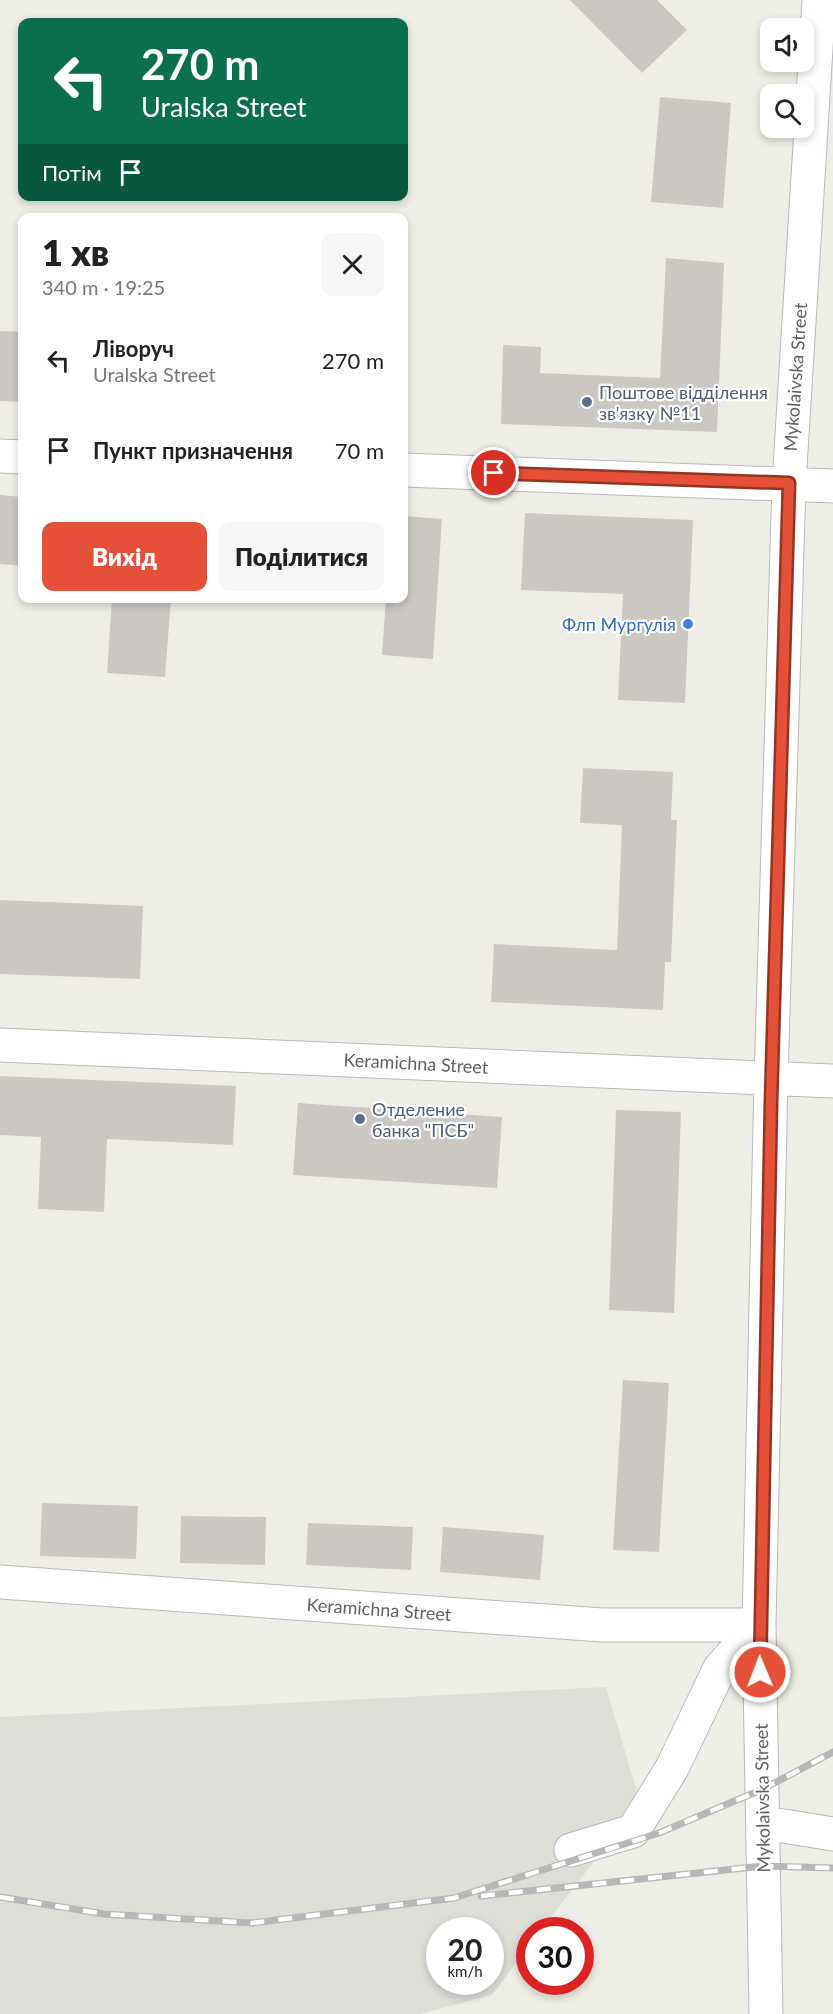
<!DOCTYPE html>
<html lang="uk">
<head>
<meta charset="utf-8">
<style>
  body { margin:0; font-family:Lato,sans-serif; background:#f6f6f6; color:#222; height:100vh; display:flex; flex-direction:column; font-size:22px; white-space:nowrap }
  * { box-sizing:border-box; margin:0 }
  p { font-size:20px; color:#767676 }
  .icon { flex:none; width:33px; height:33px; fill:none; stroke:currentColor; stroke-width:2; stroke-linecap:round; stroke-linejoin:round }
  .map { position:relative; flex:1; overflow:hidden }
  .side { position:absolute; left:18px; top:213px; width:390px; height:390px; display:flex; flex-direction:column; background:#fff; border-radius:12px; box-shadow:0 3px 9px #0003 }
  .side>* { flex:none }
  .guide { position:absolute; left:18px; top:18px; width:390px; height:183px; border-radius:12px; box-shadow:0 3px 9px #0003; background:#0b6e4f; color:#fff; overflow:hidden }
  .fabs { position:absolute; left:760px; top:18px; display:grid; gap:12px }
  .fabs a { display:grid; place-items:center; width:54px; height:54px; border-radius:12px; background:#fff; box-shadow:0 3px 9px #0003; font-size:30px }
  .speed { position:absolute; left:426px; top:1917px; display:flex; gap:12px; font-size:30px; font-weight:700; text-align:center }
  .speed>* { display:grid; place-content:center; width:78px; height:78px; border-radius:50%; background:#fff; box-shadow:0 3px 9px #0003; line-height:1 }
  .speed small { font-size:15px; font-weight:400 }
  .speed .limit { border:9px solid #d22; background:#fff; color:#111 }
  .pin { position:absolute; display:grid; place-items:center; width:51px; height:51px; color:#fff; margin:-26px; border:3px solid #fff; border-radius:50%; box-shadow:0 2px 6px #0007 }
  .me { position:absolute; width:66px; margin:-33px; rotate:359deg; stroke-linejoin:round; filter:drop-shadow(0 0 4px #0008) }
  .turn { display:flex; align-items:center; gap:21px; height:126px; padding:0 24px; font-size:27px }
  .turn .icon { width:78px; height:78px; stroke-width:2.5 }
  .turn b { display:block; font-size:42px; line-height:51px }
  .then { display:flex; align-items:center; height:57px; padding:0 24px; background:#0003; gap:12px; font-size:22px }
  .round { display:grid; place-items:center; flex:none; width:63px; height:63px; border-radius:12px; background:#f6f6f6 }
  .summary { display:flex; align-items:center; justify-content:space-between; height:102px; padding:0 24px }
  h1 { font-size:36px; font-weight:800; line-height:45px }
  .button { display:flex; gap:12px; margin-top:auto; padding:12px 24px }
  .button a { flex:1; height:69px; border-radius:12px; background:#e45138; color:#fff; font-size:24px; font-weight:800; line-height:69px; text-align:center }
  .button a+a { background:#f6f6f6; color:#222 }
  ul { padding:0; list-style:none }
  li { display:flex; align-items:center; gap:18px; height:90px; padding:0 24px }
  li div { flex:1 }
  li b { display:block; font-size:22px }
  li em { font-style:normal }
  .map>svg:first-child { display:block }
  .industrial { fill:#deddd8; fill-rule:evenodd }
  .building { fill:#cbc8c3 }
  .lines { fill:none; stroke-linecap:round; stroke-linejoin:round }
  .minor-casing { stroke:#b6b8bc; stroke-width:35 }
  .minor { stroke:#fff; stroke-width:33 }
  .rail-casing { stroke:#b6b7b7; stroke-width:7 }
  .rail { stroke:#fff; stroke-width:4.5; stroke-dasharray:14; stroke-linecap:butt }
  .route-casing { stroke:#943524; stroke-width:15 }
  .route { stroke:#e45138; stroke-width:10 }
  .service-dot { fill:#5c6f8a; stroke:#fff; stroke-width:2 }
  .shop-dot { fill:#3f7fe0; stroke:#fff; stroke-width:2 }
  .labels { text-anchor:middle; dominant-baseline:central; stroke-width:4.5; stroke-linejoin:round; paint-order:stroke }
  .street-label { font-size:18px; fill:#5e6166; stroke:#fff }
  .service-label { font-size:18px; fill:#4e5e75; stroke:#fff; text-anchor:start }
  .shop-label { font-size:18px; fill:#366cbe; stroke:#fff; text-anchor:end }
</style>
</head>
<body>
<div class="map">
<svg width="833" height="2014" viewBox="0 0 833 2014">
  <rect width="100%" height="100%" fill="#efeee6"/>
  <path class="industrial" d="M606,1687L640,1802L541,1930H530L529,1946L492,1995L419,2014H0V1717ZM440,1930H490V1982H440Z"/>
  <path class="building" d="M570,0H657L687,30L642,73Z
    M660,97L731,103L723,208L651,202Z
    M666,258L724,263L717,432L501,424L503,345L541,347L540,373L660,378Z
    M0,331L22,332V402L0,401Z
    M0,495L22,497V566L0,564Z
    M525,513L693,520L685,703L618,700L623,594L521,590Z
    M404,516L442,519L433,659L382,655L386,598H404Z
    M112,598H171L165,677L107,673Z
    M583,768L673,772L671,820H677L671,962H665L663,1010L491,1002L494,944L617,950L622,825L580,823Z
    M0,900L143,906L140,979L0,974Z
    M0,1076L236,1086L233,1145L107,1139L104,1212L38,1209L41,1137L0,1135Z
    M298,1103L502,1117L497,1188L293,1175Z
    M616,1110L681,1112L674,1313L609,1310Z
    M623,1380L669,1383L659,1552L613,1550Z
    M42,1503L138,1506L136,1559L40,1556Z
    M181,1516L266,1517L265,1565L180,1563Z
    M308,1523L413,1527L411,1570L306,1565Z
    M443,1527L544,1535L540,1580L440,1572Z"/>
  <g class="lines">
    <defs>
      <path id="minor" d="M0,456L22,457
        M404,470L833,486
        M0,1045L833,1081
        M0,1582L602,1625H759
        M765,1823L833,1834
        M571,1850L633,1831L672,1768L720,1668L759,1625
        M766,2014L759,1625L771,1079L789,483L819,0"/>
    </defs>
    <use href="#minor" class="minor-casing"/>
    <use href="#minor" class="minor"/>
    <defs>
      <path id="rail" d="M481,1896L763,1866L833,1868
        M0,1897L104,1914L252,1923L454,1898L659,1833L763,1789L833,1752"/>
    </defs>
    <use href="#rail" class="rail-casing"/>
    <use href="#rail" class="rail"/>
  </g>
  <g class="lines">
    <defs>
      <path id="route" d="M494,473L789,483L771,1102L760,1672"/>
    </defs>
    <use href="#route" class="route-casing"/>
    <use href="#route" class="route"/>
  </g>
  <g class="service-dot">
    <circle cx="587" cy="402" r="6"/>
    <circle cx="360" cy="1119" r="6"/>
  </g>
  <circle class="shop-dot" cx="688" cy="624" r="6"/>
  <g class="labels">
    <g class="street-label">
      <text transform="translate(795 377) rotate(-86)">Mykolaivska Street</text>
      <text transform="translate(416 1063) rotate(3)">Keramichna Street</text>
      <text transform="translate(379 1609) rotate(4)">Keramichna Street</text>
      <text transform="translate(762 1798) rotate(-91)">Mykolaivska Street</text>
    </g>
    <g class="service-label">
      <text x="599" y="392">Поштове відділення<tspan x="599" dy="21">зв'язку №11</tspan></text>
      <text x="372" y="1109">Отделение<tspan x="372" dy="21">банка "ПСБ"</tspan></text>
    </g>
    <g class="shop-label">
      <text x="676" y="624">Флп Мургулія</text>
    </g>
  </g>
</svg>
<div class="fabs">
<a><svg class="icon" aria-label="sound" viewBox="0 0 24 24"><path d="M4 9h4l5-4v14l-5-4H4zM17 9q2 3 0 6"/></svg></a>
<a><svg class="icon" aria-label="search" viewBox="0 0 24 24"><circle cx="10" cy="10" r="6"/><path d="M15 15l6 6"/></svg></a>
</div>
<div class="speed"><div>20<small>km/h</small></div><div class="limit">30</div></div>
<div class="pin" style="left:494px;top:473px;background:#d93025"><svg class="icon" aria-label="arrive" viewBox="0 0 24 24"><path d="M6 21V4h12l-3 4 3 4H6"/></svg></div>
<svg class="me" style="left:760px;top:1672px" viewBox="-20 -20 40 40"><circle r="17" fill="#e45138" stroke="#fff" stroke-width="3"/><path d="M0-11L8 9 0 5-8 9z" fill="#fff"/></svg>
<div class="guide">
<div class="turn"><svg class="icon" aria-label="left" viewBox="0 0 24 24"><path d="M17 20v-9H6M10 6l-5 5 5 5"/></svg><div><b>270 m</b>Uralska Street</div></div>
<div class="then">Потім<svg class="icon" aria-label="arrive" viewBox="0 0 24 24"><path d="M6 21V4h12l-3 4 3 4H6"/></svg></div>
</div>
<section class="side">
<div class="summary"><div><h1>1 хв</h1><p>340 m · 19:25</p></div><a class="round"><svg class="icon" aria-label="close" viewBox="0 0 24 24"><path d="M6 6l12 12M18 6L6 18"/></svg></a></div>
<ul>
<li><svg class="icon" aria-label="left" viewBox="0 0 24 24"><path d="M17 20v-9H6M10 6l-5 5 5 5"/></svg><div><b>Ліворуч</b><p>Uralska Street</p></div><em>270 m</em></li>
<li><svg class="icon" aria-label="arrive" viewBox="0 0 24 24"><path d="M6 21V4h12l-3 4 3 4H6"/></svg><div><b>Пункт призначення</b></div><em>70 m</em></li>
</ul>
<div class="button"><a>Вихід</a><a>Поділитися</a></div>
</section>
</div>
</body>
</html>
